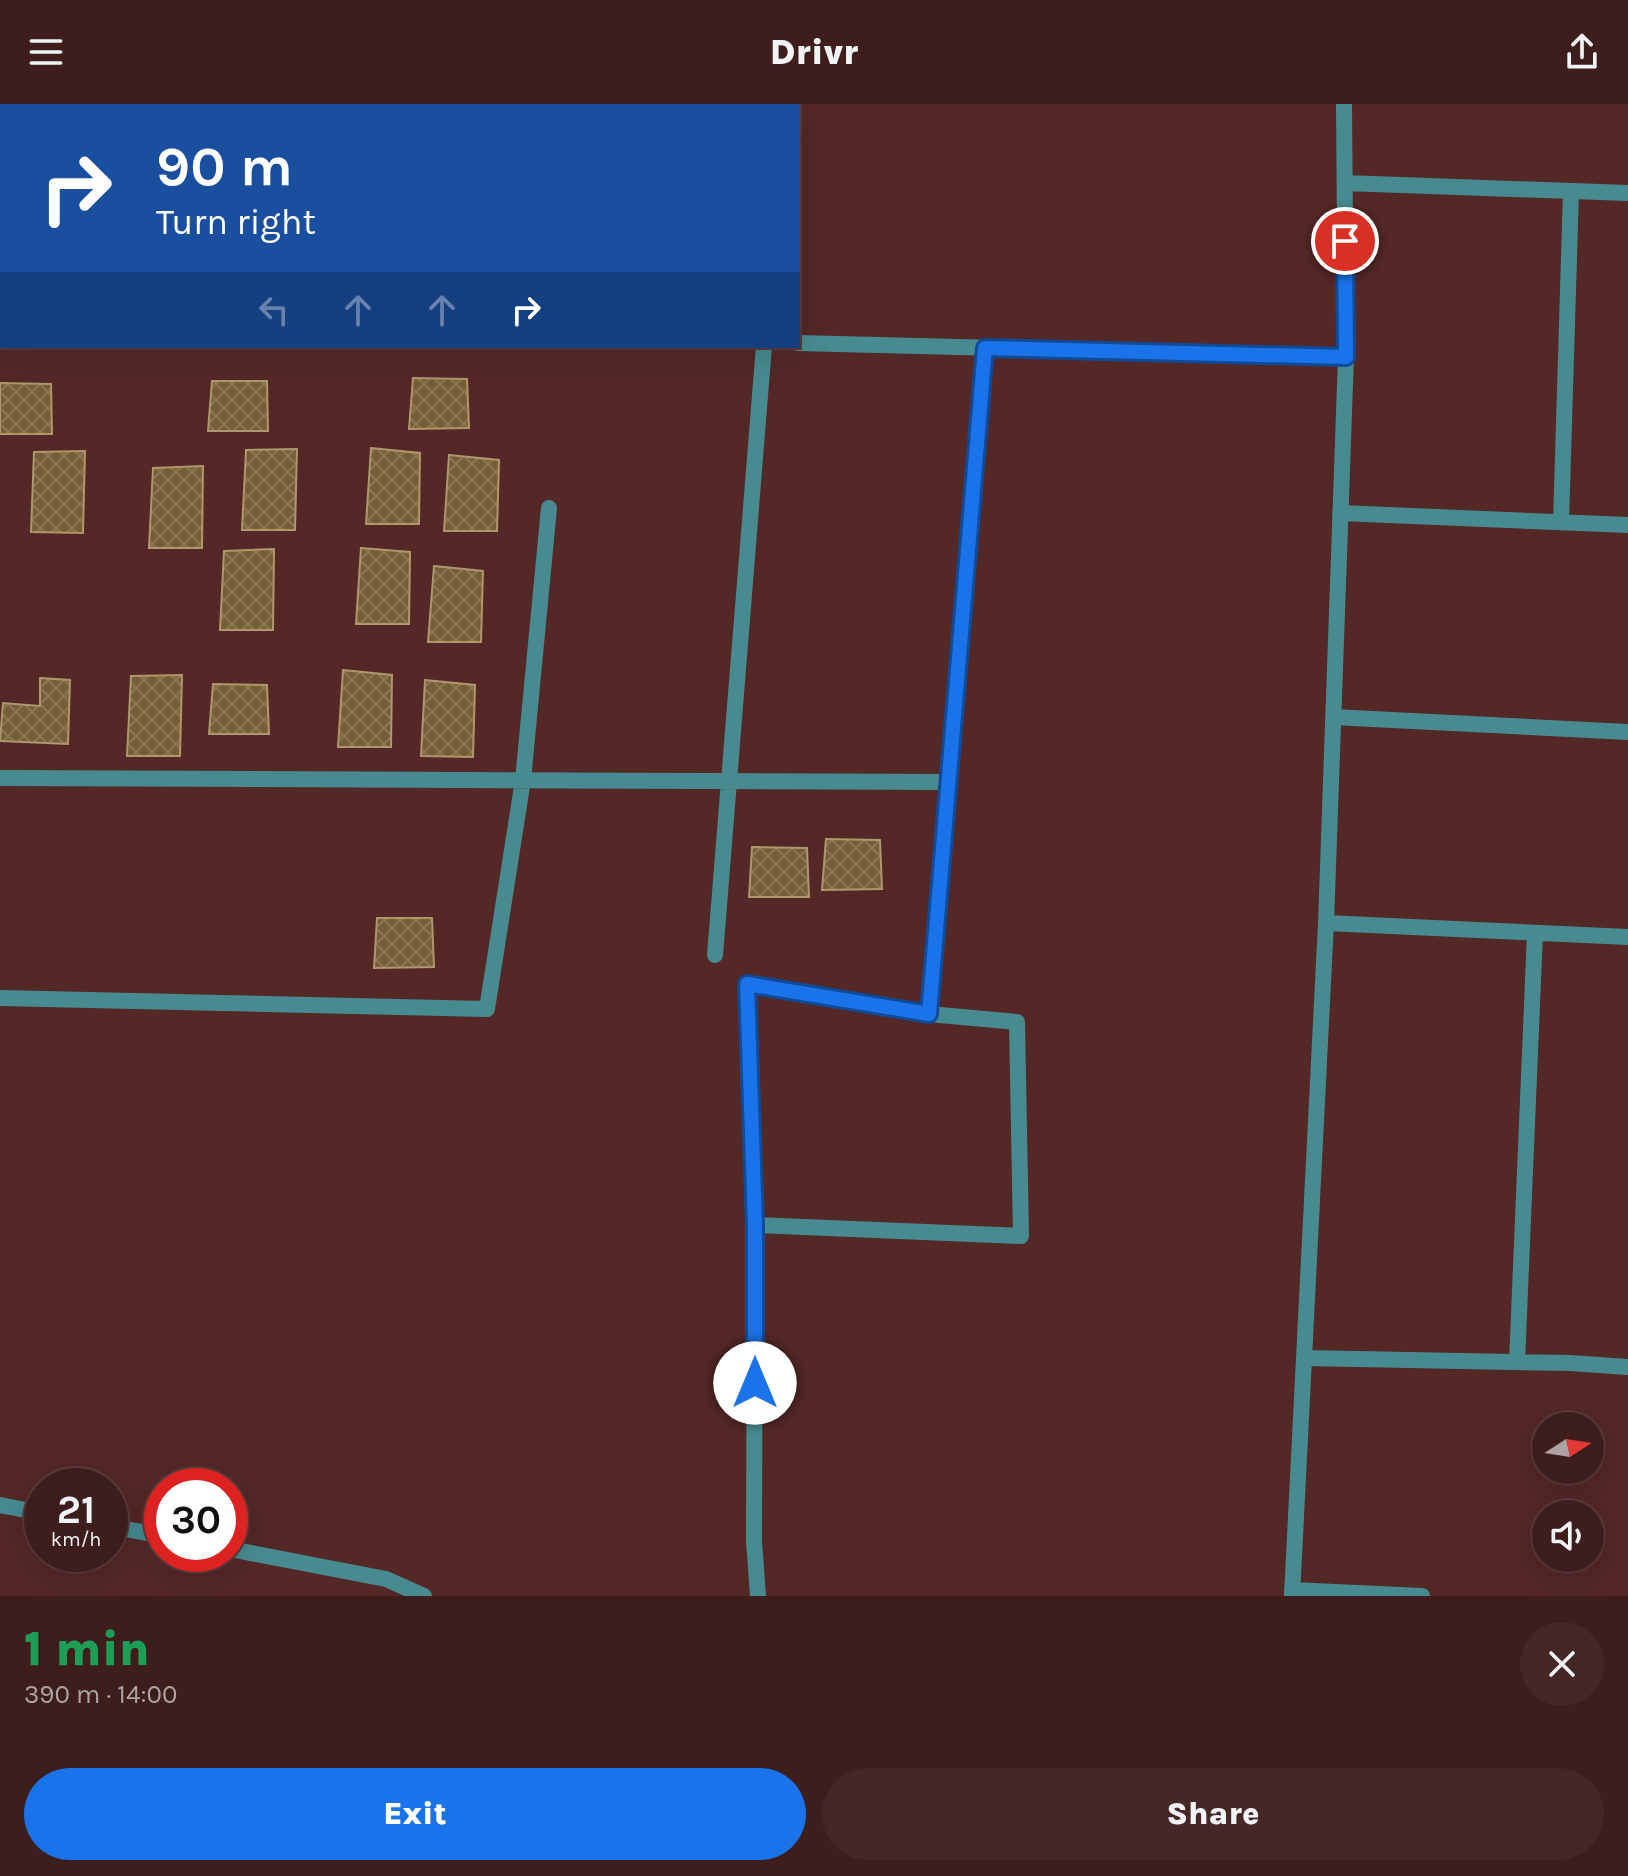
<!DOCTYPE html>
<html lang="en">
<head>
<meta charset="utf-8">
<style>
  body { margin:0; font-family:Karla,sans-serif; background:#452726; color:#f1f3f6; height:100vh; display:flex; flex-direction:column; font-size:30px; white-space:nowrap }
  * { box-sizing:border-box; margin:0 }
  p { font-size:26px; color:#ada2a4 }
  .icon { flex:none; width:44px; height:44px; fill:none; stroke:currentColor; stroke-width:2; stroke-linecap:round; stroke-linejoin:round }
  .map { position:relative; height:1492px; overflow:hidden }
  .panel { display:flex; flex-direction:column; background:#3e1e1d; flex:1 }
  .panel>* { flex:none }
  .guide { position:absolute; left:0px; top:0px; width:800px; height:244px; box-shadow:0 8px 32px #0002,0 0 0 2px #573c3b; background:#1a4fa0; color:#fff; overflow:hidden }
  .needle { width:52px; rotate:78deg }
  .buttons { position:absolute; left:1532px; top:1308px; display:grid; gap:16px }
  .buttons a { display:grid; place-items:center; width:72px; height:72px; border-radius:50%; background:#3e1e1d; box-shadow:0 8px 32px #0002,0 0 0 2px #573c3b; font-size:40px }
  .speed { position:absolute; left:24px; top:1364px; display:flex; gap:16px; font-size:40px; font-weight:700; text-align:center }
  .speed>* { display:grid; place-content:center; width:104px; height:104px; border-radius:50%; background:#3e1e1d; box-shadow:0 8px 32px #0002,0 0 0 2px #573c3b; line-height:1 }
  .speed small { font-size:20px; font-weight:400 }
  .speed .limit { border:12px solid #d22; background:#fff; color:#111 }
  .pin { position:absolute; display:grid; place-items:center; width:68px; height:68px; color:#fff; margin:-34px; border:4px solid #fff; border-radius:50%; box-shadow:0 2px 8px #0007 }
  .me { position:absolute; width:88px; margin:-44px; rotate:0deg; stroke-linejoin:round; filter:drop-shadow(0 0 6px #0008) }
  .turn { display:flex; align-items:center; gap:28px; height:168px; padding:0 24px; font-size:36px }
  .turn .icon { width:104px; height:104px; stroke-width:2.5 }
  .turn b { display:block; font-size:56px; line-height:68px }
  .lanes { display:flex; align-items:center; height:76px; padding:0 24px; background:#0003; justify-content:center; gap:40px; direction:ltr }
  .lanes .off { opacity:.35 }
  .round { display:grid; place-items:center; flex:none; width:84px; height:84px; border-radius:42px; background:#452726 }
  .summary { display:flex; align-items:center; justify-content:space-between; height:136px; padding:0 24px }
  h1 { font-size:48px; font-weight:800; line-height:60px; color:#1e9e55 }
  .cta { display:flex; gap:16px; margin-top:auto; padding:16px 24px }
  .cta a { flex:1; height:92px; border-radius:48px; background:#1a73e8; color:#fff; font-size:32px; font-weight:800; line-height:92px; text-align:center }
  .cta a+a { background:#452726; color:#f1f3f6 }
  header { display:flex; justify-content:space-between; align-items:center; height:104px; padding:0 24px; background:#3e1e1d; font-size:36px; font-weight:800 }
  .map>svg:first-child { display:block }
  .building { fill:url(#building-cross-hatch); stroke:#af976d; stroke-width:2 }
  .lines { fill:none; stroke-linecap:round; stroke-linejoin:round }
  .street { stroke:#478b90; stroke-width:16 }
  .route-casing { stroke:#114b97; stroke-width:20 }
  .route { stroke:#1a73e8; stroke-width:14 }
</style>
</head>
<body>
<header><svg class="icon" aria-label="menu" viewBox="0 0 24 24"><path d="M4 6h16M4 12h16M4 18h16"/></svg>Drivr<svg class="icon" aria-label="share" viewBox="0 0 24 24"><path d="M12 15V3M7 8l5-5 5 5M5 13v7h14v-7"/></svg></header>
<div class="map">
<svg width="1628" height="1492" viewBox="0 0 1628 1492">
  <defs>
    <pattern id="building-cross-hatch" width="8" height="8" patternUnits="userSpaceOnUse" patternTransform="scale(2)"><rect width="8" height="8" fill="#765f37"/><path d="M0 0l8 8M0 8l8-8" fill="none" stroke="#8b7654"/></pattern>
  </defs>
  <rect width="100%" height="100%" fill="#532827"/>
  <path class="building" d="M413,274L467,275L469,324L409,325Z
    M212,277H267L268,327H208Z
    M0,279L51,280L52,330H0Z
    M371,344L420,349L419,420H366Z
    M297,345L295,426H242L246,346Z
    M85,347L83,429L31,428L34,348Z
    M449,351L499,356L497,427H444Z
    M203,362L202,444H149L153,364Z
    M361,444L410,448L409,520H356Z
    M274,445L273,526H220L224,447Z
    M434,462L483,467L481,538H428Z
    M343,566L392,571L391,643H338Z
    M182,571L180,652H127L131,572Z
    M40,574L70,576L68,640L0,637L3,599L40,602Z
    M425,576L475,581L473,653L421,652Z
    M213,580L267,581L269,630H209Z
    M826,735L880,736L882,785L822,786Z
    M752,743L807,744L809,793H749Z
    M377,814H432L434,863L374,864Z"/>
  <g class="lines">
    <path class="street" d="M1344,0L1346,253
      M1345,79L1628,89
      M0,219H2
      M798,239L1346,253L1326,819L1628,833
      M1340,409L1628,421
      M1561,418L1571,87
      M1333,613L1628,628
      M0,674L949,678
      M715,851L764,242
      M0,894L487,905L523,676L549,404
      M929,910L747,880L755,1121L1021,1132L1017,918L929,910L985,244
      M755,1121L754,1437L758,1492
      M1304,1254L1570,1259L1628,1263
      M1517,1258L1535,829
      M0,1401L42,1409
      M110,1422L162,1432
      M230,1445L386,1475L424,1492
      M1292,1486L1422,1492
      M1292,1492L1326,819"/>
  </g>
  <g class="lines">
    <defs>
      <path id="route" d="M755,1279V1121L747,880L929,910L985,244L1346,253L1345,137"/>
    </defs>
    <use href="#route" class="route-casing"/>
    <use href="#route" class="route"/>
  </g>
</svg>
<div class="buttons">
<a><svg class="needle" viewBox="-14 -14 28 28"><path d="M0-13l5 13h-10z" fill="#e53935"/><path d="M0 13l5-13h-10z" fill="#ada2a4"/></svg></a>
<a><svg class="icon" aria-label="sound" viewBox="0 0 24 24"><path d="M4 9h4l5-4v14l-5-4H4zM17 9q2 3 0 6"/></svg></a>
</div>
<div class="speed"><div>21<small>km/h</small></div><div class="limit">30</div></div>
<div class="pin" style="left:1345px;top:137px;background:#d93025"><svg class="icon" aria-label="arrive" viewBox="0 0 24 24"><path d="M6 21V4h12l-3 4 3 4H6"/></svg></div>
<svg class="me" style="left:755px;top:1279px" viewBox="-20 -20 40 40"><circle r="19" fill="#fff"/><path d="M0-13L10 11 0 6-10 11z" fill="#1a73e8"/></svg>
<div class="guide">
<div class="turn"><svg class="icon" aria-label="right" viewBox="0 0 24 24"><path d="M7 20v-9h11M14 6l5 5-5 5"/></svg><div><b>90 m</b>Turn right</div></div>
<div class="lanes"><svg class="icon off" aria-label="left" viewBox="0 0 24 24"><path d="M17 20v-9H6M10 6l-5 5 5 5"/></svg><svg class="icon off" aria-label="ahead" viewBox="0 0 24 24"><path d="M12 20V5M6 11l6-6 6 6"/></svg><svg class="icon off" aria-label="ahead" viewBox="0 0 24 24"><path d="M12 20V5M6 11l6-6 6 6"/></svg><svg class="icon" aria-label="right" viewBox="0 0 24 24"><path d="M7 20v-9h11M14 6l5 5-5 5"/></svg></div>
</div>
</div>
<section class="panel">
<div class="summary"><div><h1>1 min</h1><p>390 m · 14:00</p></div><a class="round"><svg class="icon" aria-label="close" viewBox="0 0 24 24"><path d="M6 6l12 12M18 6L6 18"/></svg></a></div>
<div class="cta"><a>Exit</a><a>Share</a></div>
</section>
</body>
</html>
